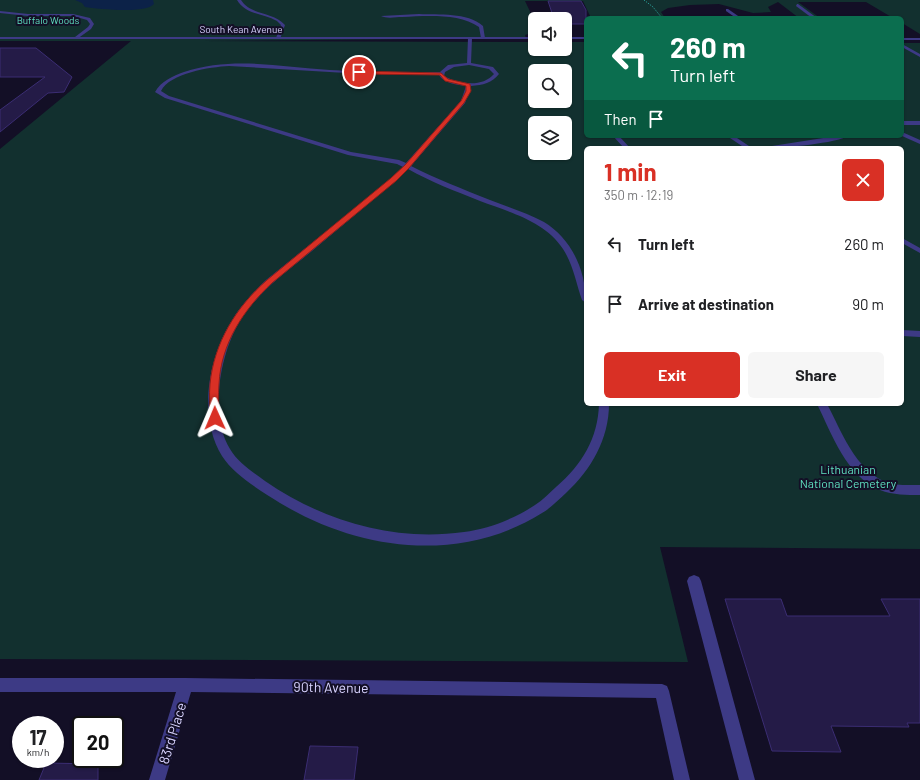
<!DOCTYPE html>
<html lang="en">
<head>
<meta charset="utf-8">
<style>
  body { margin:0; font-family:Barlow,sans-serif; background:#f6f6f6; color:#202124; height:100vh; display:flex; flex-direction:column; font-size:15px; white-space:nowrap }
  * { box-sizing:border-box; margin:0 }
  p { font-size:13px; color:#757577 }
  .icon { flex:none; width:22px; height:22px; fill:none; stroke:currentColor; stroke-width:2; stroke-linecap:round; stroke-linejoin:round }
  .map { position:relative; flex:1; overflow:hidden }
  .side { position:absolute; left:584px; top:146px; width:320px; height:260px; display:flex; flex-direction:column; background:#fff; border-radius:6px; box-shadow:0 1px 3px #0004 }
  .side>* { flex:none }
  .guide { position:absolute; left:584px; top:16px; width:320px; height:122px; border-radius:6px; box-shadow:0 1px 3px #0004; background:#0b6e4f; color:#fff; overflow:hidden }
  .tools { position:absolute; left:528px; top:12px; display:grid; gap:8px }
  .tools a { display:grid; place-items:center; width:44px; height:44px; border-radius:6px; background:#fff; box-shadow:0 1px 3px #0004; font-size:20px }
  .speed { position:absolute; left:12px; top:716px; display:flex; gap:8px; font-size:20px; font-weight:700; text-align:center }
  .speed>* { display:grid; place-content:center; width:52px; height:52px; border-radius:50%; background:#fff; box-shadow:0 1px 3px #0004; line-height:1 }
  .speed small { font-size:10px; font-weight:400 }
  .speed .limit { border:2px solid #111; border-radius:6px; background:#fff; color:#111 }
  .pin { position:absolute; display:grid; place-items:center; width:34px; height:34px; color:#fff; margin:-17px; border:2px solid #fff; border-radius:50%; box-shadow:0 1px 4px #0007 }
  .me { position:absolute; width:44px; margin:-22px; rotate:359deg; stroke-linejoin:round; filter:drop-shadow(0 0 3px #0008) }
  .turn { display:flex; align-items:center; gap:14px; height:84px; padding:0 20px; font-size:18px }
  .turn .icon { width:52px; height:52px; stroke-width:2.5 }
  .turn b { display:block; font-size:28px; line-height:34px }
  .then { display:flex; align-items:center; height:38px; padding:0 20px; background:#0003; gap:8px; font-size:15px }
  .round { display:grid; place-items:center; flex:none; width:42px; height:42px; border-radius:6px; background:#f6f6f6 }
  .head { display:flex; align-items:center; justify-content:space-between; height:68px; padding:0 20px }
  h1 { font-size:24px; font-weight:700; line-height:30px; color:#d93025 }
  .cta { display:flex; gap:8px; margin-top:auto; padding:8px 20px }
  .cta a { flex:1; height:46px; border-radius:6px; background:#d93025; color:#fff; font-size:16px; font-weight:700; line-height:46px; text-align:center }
  .cta a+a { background:#f6f6f6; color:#202124 }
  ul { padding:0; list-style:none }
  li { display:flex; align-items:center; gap:12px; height:60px; padding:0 20px }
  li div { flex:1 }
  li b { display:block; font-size:15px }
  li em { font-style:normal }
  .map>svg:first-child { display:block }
  .green { fill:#12302f; fill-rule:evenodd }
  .water { fill:#0c2248 }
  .building { fill:#241b47; stroke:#3b2d73 }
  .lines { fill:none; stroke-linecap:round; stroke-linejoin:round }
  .path { stroke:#2fb8b0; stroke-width:1; stroke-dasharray:1 1.5; stroke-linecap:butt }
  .service { fill:#3d3a85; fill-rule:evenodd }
  .minor { fill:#3d3a85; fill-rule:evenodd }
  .tertiary { fill:#3d3a85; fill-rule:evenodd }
  .route { fill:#d93025; stroke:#8d1f18 }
  .labels { text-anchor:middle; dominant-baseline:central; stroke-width:4; stroke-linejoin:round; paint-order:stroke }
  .far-park-label { font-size:10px; fill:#5fe0c0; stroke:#130f26 }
  .far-street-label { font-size:10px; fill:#d9d4ff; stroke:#130f26 }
  .park-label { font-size:12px; fill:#5fe0c0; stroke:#130f26 }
  .near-street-label { font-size:14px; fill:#d9d4ff; stroke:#130f26 }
</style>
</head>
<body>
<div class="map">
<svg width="920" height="780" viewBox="0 0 920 780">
  <rect width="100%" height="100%" fill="#130f26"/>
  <path class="green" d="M0,0H920V34L902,23V18H893L866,2H798L820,18H799L778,2L768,7L771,12L753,13L719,4L690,5L668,8L661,12L665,18H591L583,1H525L535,22V32L525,35L526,38H531L201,41L535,42V49H565V42H586V136H902V43H920V549L660,547L688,662L0,659V149L131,41H0ZM535,71H565V101H535ZM535,123H565V153H535ZM586,148H902V404H586Z"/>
  <path class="water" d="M75,0H153L154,4C145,14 99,9 85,7L82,3Z"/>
  <path class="building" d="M548,1H581L586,10V24H565V19H554Z
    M0,48H36L72,77L64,92L48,93L0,132V110L45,77H0Z
    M725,599H781L787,616H890L881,599H920V723H907L909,727L831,726L841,752L772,751Z
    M310,746L358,747L354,780H304Z
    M46,763L98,764V780H39Z"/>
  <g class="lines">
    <path class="path" d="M644,0L653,7L662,18"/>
    <path class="service" d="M237,0H241C251,16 273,11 285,25L280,39L276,38L281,25L277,21C263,13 246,15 237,0Z
      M797,4H798L817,18H812L796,6Z
      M726,9H728L741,18H736L726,11Z
      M0,11L28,14H73L90,18L94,24L91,29L77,39L75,37L88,27L90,24L87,20L73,16H28L0,13Z
      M419,14C439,15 467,12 483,26L485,38L483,39L481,38L479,27C459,13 426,16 402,17C396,17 387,19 381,16Z
      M470,37L472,38L471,63L493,67L499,74C492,83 483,85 471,86L465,103L411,166C436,179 463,189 490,200C508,207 527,213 544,222C572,239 586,271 586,303L582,300C576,283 573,264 563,249C545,221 509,212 480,201C455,191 431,182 408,169L395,181C367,205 339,228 312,251C286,272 258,292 240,321C220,353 209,416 230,449C238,463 253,472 265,481C323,521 394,542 464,532C488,529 514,519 535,505C543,500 549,493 556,487C582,465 598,438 599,404H609C609,439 591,470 566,493C558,500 551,508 542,513C460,564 360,551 280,503C260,490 235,476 222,456C198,417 208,359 231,322C240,306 253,293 266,280L391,179L403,167L397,164L348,155L165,98L155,92C161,81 173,76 184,72C233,56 280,67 330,70C366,72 403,72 440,72L448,65L467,63L468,38ZM469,65L489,69L494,74C482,88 459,84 444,76L445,72L454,67ZM229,66L346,73L439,75C443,83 458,85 466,86L461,101L406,163L399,160L351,152L169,96L161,91C170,73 210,67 229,66Z
      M902,44L920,54V57L902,47Z
      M902,121H920V125H902Z
      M902,132L920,140V144L902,136Z
      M613,136H619L630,148H624Z
      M727,136H734L752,148H745Z
      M836,136H848C837,143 784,148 769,148L772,146Z
      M902,238L920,248V253L902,243Z
      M902,330L920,331V337L902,336Z
      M817,404H827C841,430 855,470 886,482C896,486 909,485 920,485V495C907,495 893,495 880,490C846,476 832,434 817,404Z
      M694,575L699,577L701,581L755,780H739L687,581L689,577Z"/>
    <path class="minor" d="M483,37H535V39H481Z
      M565,37H586V39H565Z
      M902,38H920V40H902Z
      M0,678H186L662,684L667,686L669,691L690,780H674L656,698L191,692L165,780H149L176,692H0Z"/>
    <path class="tertiary" d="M0,37H483L485,38L483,39H0Z"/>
  </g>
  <path class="route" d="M357,71L441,73L448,79L470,84L471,91L464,103L409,168L396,181L272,283C243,310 221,344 219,384C218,395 219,407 219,418L218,420H211L210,418C210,406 209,395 210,384C214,343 236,307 267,280L391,178L405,165L461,101L466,91V86L445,81L440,75L359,74Z"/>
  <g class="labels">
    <g class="far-park-label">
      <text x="48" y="20">Buffalo Woods</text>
    </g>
    <g class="far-street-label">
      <text x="241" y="29">South Kean Avenue</text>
    </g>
    <g class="park-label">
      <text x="848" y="469">Lithuanian<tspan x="848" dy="14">National Cemetery</tspan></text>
    </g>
    <g class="near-street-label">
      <text transform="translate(331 687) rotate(1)">90th Avenue</text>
      <text transform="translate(172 733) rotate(-73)">83rd Place</text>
    </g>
  </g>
</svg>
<div class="tools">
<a><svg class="icon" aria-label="sound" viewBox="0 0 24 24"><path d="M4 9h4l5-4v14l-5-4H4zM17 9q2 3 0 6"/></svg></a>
<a><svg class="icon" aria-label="search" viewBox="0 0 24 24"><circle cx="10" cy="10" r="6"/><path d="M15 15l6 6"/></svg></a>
<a><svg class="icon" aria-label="layers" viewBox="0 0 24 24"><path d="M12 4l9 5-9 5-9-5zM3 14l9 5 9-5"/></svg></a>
</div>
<div class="speed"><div>17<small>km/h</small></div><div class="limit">20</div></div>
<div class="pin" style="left:359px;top:72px;background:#d93025"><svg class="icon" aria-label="arrive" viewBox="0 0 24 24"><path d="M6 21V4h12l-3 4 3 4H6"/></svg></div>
<svg class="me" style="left:215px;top:418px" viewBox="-20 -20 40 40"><path d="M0-17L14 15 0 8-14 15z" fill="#d93025" stroke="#fff" stroke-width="4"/></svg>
<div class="guide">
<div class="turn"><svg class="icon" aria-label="left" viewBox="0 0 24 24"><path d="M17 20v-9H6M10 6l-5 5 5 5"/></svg><div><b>260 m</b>Turn left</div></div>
<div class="then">Then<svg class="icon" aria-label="arrive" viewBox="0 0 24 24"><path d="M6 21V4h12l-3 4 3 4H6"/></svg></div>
</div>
<section class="side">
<div class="head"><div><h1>1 min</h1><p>350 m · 12:19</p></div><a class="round" style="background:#d93025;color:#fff"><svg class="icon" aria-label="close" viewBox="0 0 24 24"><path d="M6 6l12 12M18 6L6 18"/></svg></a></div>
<ul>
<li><svg class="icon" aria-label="left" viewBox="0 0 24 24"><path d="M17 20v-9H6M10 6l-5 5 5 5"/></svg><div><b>Turn left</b></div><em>260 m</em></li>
<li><svg class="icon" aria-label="arrive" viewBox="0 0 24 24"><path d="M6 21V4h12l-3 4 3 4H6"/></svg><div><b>Arrive at destination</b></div><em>90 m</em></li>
</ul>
<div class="cta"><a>Exit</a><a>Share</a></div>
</section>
</div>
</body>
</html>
